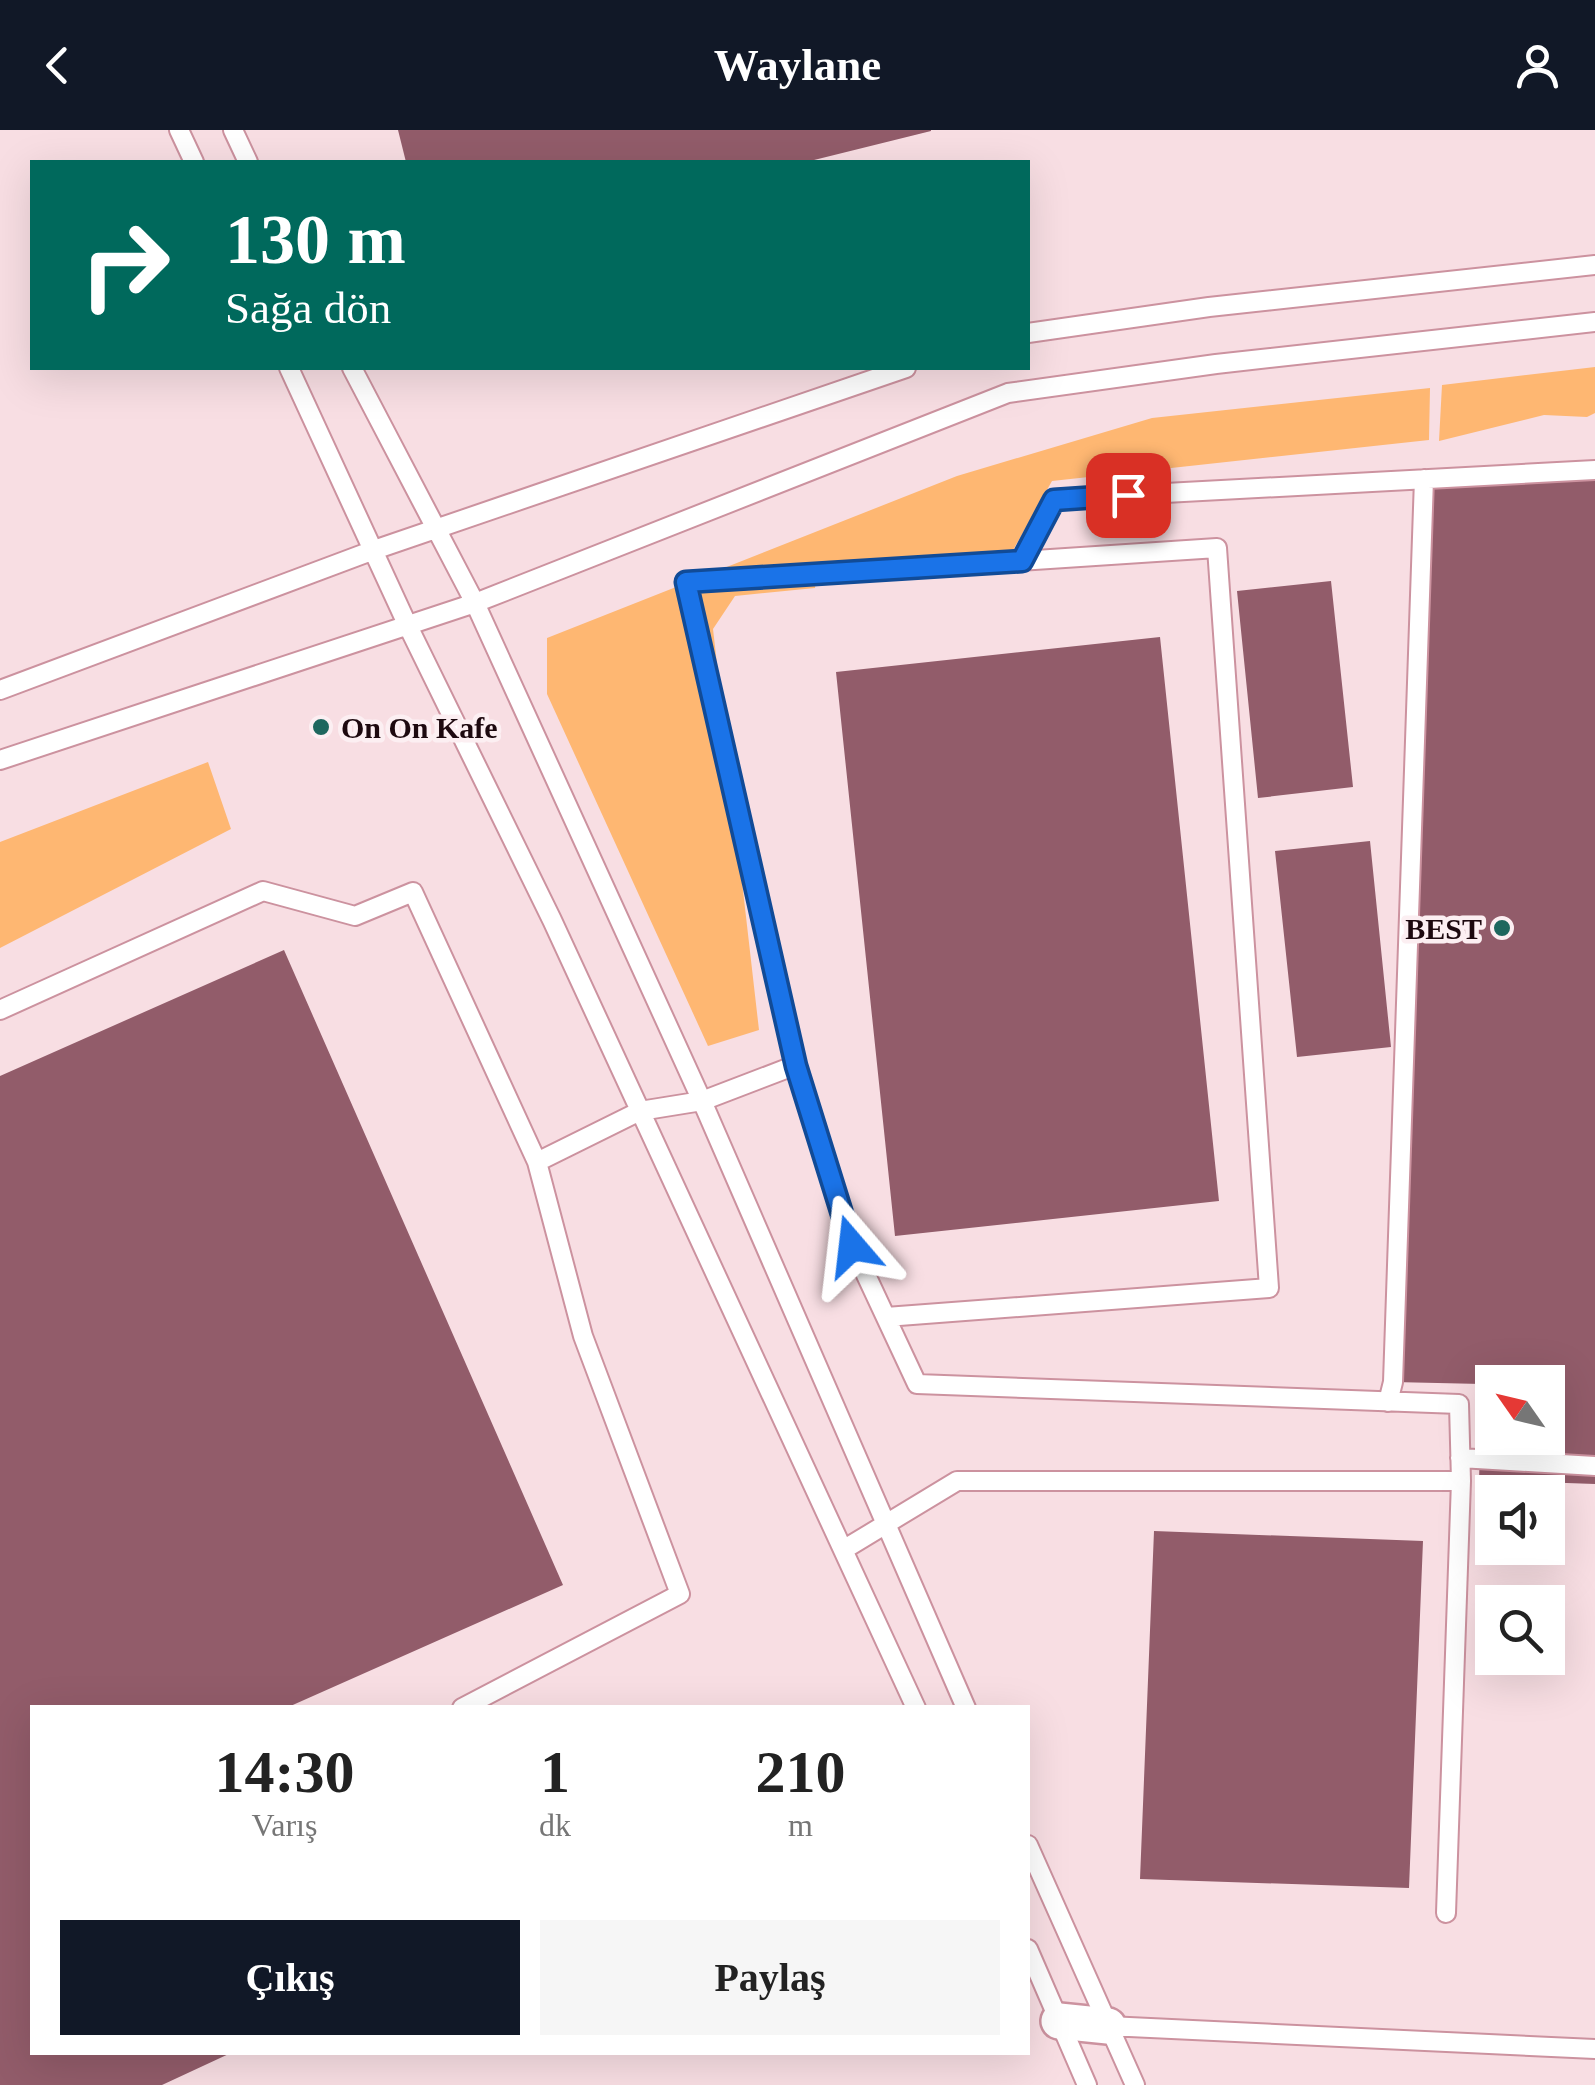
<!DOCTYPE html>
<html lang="tr">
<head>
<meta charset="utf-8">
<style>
  body { margin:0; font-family:Georgia,serif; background:#f6f6f6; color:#222; height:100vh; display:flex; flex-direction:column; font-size:38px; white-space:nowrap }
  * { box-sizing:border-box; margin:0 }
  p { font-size:32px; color:#767676 }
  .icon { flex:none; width:55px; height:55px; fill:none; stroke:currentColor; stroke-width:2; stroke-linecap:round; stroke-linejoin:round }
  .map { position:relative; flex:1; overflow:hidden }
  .details { position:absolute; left:30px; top:1575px; width:1000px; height:350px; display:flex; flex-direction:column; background:#fff; border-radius:0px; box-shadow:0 10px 40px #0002 }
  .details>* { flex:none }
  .guide { position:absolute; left:30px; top:30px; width:1000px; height:210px; border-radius:0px; box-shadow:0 10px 40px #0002; background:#00695c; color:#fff; overflow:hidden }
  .needle { width:65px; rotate:304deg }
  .tools { position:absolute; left:1475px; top:1235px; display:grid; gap:20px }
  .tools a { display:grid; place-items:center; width:90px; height:90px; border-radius:0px; background:#fff; box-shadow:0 10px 40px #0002; font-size:50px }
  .pin { position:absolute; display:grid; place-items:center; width:85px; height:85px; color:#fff; margin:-42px; border-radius:20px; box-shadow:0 5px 15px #0006 }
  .me { position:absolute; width:110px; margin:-55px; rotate:343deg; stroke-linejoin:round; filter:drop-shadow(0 0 8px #0008) }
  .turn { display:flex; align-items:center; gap:35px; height:210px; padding:0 30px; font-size:45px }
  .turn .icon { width:130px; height:130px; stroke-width:2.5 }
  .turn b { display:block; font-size:70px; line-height:85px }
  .eta { display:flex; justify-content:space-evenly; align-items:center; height:170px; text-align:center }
  .eta b { font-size:60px; font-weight:700; line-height:70px }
  .action { display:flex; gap:20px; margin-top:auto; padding:20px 30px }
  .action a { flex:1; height:115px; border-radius:0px; background:#111827; color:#fff; font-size:40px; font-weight:700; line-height:115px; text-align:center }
  .action a+a { background:#f6f6f6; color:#222 }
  header { display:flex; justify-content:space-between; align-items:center; height:130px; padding:0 30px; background:#111827; color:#fff; font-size:45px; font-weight:700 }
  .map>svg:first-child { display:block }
  .green { fill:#feb772 }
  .building { fill:#925c6a; fill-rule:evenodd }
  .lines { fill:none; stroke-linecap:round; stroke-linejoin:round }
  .service-casing { stroke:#cc929f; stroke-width:22 }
  .minor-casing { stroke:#cc929f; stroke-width:40 }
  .service { stroke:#fff; stroke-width:18 }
  .minor { stroke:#fff; stroke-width:35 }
  .route-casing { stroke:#114b97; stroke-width:25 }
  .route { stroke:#1a73e8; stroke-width:18 }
  .poi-dot { fill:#1e675e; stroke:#fceff2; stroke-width:4 }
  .labels { text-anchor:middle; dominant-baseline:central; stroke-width:9; stroke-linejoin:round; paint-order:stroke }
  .poi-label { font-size:30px; font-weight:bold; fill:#1d090f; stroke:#fceff2; text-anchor:start }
</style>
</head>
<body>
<header><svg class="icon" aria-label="back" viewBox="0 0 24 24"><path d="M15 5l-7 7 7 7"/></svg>Waylane<svg class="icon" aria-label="person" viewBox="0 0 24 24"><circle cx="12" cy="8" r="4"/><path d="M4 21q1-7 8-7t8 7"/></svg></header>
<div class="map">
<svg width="1595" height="1955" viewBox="0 0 1595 1955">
  <rect width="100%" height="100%" fill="#f8dee3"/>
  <path class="green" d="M1595,237V283L1587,287L1544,285L1439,311L1442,255Z
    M1430,258L1429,310L1052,351L1012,422L817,439L815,458L735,466L713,499L759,900L708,916L547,564V508L957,346L1152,288Z
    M208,632L231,699L0,818V712Z"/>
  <path class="building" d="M398,0H931V1L806,32H406Z
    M1425,340L1595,345V1354L1479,1350L1482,1254L1393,1252ZM1492,1252H1548V1308H1492Z
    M1331,451L1353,657L1258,668L1237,461Z
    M1160,507L1219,1071L895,1106L836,542Z
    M1370,711L1391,917L1297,927L1275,721Z
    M284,820L563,1455L286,1578H32V1922H233L162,1955H0V946Z
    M1154,1401L1423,1411L1409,1758L1140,1749Z"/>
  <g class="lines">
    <defs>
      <path id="service" d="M179,0L194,32
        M233,0L248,32
        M1028,203L1209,177L1595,135
        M289,238L407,494L552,790L916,1578
        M352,238L475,473L702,971L966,1578
        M1022,431L1054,369L1595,340
        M0,560L374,420L906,238
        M0,630L475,473L1008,263L1216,234L1595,192
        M0,880L263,761L355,786L413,762L537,1032L640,981L702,971L796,935
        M886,1187L1269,1158L1217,418L687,453L796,935L852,1115L917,1254L1459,1274L1461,1351L1446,1783
        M1388,1272L1393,1252L1424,349
        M1460,1328L1595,1336
        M843,1420L957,1351H1461
        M462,1578L680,1464L583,1206L537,1032
        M1028,1715L1135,1955
        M1028,1819L1087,1955
        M1108,1896L1595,1919"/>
      <path id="minor" d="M1059,1891L1108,1896"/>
    </defs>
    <use href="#service" class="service-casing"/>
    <use href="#minor" class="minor-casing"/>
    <use href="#service" class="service"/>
    <use href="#minor" class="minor"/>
  </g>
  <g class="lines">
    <defs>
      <path id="route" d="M852,1116L796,936L686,452L1022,431L1054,370L1128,365"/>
    </defs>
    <use href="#route" class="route-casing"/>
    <use href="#route" class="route"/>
  </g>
  <g class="poi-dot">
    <circle cx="321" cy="597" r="10"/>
    <circle cx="1502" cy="798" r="10"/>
  </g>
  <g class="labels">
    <g class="poi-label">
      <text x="341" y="597">On On Kafe</text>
      <text x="1482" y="798" text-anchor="end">BEST</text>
    </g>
  </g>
</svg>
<div class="tools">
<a><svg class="needle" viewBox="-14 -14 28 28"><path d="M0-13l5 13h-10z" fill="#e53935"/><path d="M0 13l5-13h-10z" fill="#767676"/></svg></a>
<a><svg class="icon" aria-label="sound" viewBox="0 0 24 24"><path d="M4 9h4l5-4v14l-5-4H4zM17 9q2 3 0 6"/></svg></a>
<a><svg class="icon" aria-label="search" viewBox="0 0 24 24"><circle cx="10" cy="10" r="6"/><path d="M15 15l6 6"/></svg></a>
</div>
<div class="pin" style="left:1128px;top:365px;background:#d93025"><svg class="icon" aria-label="arrive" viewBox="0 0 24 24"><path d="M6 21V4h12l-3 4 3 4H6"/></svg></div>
<svg class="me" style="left:852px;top:1116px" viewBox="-20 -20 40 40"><path d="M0-17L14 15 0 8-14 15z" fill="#1a73e8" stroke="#fff" stroke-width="4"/></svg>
<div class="guide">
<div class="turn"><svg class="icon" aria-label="right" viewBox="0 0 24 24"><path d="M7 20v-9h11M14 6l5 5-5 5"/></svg><div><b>130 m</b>Sağa dön</div></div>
</div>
<section class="details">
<div class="eta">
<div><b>14:30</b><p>Varış</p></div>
<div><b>1</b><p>dk</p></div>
<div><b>210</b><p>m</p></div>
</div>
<div class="action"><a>Çıkış</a><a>Paylaş</a></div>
</section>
</div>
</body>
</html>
